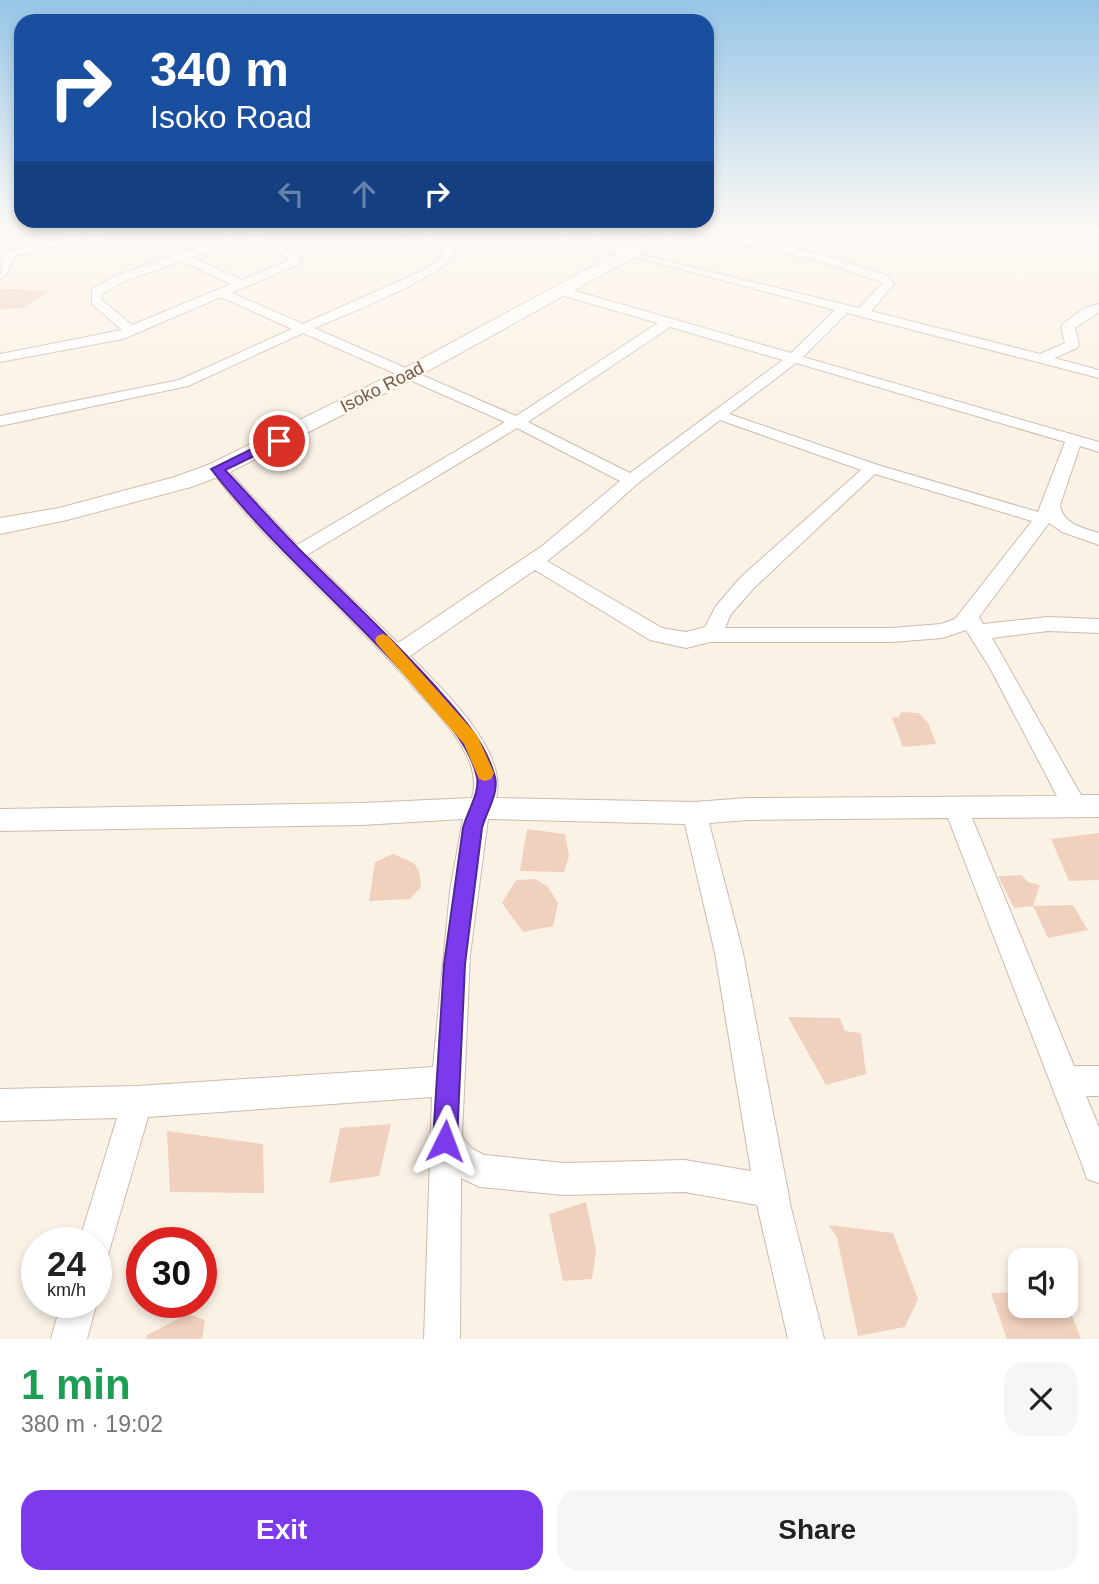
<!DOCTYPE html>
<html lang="en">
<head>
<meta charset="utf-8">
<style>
  body { margin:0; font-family:Arial,sans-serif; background:#f6f6f6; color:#222; height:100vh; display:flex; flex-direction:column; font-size:26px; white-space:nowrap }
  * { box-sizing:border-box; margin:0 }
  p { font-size:23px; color:#767676 }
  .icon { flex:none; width:38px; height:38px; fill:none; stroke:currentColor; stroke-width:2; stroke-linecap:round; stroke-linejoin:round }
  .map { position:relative; height:1339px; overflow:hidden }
  .side { display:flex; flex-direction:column; background:#fff; flex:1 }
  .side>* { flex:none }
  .top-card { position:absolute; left:14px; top:14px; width:700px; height:214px; border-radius:21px; box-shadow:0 4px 10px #0003; background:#1a4fa0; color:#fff; overflow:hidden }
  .controls { position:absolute; left:1008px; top:1248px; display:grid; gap:14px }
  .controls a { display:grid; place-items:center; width:70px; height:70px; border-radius:14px; background:#fff; box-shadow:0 4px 10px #0003; font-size:35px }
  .speed { position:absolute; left:21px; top:1227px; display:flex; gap:14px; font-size:35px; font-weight:700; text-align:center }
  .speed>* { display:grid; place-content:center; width:91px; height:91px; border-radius:50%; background:#fff; box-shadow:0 4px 10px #0003; line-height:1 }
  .speed small { font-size:18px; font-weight:400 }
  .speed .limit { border:10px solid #d22; background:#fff; color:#111 }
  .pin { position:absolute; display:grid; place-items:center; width:60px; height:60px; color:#fff; margin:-30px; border:4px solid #fff; border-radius:50%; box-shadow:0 2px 7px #0007 }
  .me { position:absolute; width:77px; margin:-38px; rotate:3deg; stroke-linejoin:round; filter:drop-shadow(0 0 5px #0008) }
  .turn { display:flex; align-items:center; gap:24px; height:147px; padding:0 21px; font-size:32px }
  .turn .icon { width:91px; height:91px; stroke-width:2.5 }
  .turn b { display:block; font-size:49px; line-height:60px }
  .lanes { display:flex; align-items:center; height:66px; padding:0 21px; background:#0003; justify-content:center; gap:35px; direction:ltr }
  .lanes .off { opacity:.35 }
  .round { display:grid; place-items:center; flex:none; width:74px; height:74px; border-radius:21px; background:#f6f6f6 }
  .overview { display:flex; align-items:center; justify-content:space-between; height:119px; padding:0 21px }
  h1 { font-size:42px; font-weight:700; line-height:52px; color:#1e9e55 }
  .cta { display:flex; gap:14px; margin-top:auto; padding:14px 21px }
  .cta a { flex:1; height:80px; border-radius:21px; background:#7c3aed; color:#fff; font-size:28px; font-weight:700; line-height:80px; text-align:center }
  .cta a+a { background:#f6f6f6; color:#222 }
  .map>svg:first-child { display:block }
  .building { fill:#f0d1be }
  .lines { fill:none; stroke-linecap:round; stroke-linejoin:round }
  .street-casing { stroke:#cdbaac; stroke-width:2 }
  .secondary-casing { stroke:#d2bcad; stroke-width:2 }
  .street { fill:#fff; fill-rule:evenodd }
  .secondary { fill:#fff; fill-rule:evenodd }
  .route { fill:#7c3aed; stroke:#51269a; stroke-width:2 }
  .slow { fill:#f59e0b }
  .labels { text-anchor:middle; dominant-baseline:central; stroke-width:5; stroke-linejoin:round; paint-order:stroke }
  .far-street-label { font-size:18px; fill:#74594b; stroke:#fef7ec }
</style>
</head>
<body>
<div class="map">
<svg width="1099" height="1339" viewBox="0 0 1099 1339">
  <rect width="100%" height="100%" fill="#fbf2e6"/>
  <path class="building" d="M3,289L49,291L24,308L0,309V290Z
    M901,712L919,713L928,723L936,744L903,747L892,718L899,717Z
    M527,829L565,834L569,856L564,872L520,871Z
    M1099,833V880L1069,881L1051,839Z
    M393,854L414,863L419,871L421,887L410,899L369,901L375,862Z
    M1021,875L1028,882L1040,885L1033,906L1014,908L998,876Z
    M536,879L548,887L558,903L553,926L523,932L502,903L516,880Z
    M1073,905L1088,930L1048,938L1033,906Z
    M788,1017L840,1018L845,1031L861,1033L866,1074L826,1085Z
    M391,1124L379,1176L329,1183L340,1128Z
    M167,1131L263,1144L264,1193L170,1192Z
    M586,1202L596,1250L592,1279L563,1281L549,1214Z
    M829,1225L893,1233L918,1299L905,1327L858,1336L837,1238Z
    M1020,1292V1306H1066V1300L1081,1339H1007L991,1293Z
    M188,1314L205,1320L202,1339H146L147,1335Z"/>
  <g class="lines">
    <defs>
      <path id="street" d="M92,232H110L15,256L6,275L0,279L3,255L0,253V245L11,250Z
        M225,232C249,232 283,243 301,259V263L232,293L303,324L424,270L442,257V251L396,232C413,232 444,238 455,253C448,275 340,317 314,328L516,416L658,323L557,294V288H565L791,353L835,310L627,255V251L859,308L882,284L879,281L812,259L697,235L692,232C754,232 828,257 887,275L894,284L871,311L1040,354L1065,343L1061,327L1063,324L1083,309L1099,304V312L1075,328L1079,345L1077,348L1054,358L1099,370V378L847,313L803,357L1099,442V452L1080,446L1060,505C1063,524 1083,528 1099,533V545L1062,532L1049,523L979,617L983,624L1048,617L1099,619V633L1048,631L992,638L1081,795H1099V817L972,818L1074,1066H1099V1096H1086L1099,1127V1183L1087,1179L1083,1167L948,818L748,820L709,823L743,953L791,1208L824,1339H788L757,1205L685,1192L564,1195L480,1187L461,1178L460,1339H424L432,1097L148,1117L108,1255L96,1260V1242H79L117,1118L0,1121V1089L137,1086L433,1067L450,891L463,819L362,825L0,831V809L362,803L472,798C476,783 474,770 467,756C454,729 431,707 411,684C347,611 268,548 210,469L212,466H224L297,545L505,422L303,333L188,386L0,426V416L179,380L292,329L221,297L123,339L0,362V354L122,330L92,304V289L115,276L230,236ZM240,240L284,255L289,260L242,280L192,257ZM182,261L231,284L132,325L102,300V294L123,282ZM670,327L783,360L630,473L528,422ZM796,363L1065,442L1038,512L878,465L729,414ZM720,420L861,470L740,578L716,606L705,627L686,632L662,628L547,561L584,532L637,484ZM517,428L620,481L542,546L398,643L307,555ZM875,474L1032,521L955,619L941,624L892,628H725L731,614L754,588ZM535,570L650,640L686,648L710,642H892L942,638L966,630L990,668L1057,796L748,798L694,802L496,798C509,750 440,687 410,656ZM488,819L685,824L715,953L751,1171L685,1160L564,1163L484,1155L471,1148L462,1136L470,955Z
        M625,232H636L649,244L639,246Z
        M96,1301L97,1302L87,1339H51L61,1302Z"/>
      <path id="secondary" d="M557,232H578L628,247L657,232H674L636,256L417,377L226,474L191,487L67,520L0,534V518L59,508L175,477L210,464L403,369L617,253L559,235Z"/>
    </defs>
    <use href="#street" class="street-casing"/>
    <use href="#secondary" class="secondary-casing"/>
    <use href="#street" class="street"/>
    <use href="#secondary" class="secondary"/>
  </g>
  <linearGradient id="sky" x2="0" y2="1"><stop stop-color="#96c5e6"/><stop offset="0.55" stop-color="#fdf9f4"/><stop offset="1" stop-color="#fdf9f4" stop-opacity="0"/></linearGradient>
  <rect width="1099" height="419" fill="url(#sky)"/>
  <path class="route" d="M274,438L285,441L225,470C251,497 276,526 302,552C346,596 392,638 434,685C458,712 485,740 495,777C499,794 486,812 482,828L465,964L457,1141L453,1149L445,1153L436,1149L433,1141L444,964L463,828C467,812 480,793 477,777C469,742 441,716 419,690C353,614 273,549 211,469Z"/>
  <path class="slow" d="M383,634L388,636L477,735L494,773L491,779L485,781L479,779L464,744L377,644L375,640L377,636Z"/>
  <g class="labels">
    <g class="far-street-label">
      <text transform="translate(382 387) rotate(-27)">Isoko Road</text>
    </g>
  </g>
</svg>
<div class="controls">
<a><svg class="icon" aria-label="sound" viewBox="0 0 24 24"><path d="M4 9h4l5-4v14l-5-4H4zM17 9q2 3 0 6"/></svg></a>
</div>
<div class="speed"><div>24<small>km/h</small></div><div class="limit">30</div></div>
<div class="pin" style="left:279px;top:441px;background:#d93025"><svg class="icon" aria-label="arrive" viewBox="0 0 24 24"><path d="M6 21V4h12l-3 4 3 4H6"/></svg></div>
<svg class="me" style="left:445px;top:1141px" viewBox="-20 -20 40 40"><path d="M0-17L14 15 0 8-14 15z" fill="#7c3aed" stroke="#fff" stroke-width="4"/></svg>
<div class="top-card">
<div class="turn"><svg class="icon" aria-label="right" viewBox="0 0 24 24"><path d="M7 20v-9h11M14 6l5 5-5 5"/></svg><div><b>340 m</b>Isoko Road</div></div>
<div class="lanes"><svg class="icon off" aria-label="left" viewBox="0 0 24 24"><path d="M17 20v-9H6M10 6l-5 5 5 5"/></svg><svg class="icon off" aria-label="ahead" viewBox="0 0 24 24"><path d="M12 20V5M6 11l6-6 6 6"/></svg><svg class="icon" aria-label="right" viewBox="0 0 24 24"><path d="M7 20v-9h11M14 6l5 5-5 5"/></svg></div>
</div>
</div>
<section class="side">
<div class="overview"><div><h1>1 min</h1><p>380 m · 19:02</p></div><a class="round"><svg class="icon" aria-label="close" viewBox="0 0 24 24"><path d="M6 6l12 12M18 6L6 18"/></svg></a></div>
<div class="cta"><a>Exit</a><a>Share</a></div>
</section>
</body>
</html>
